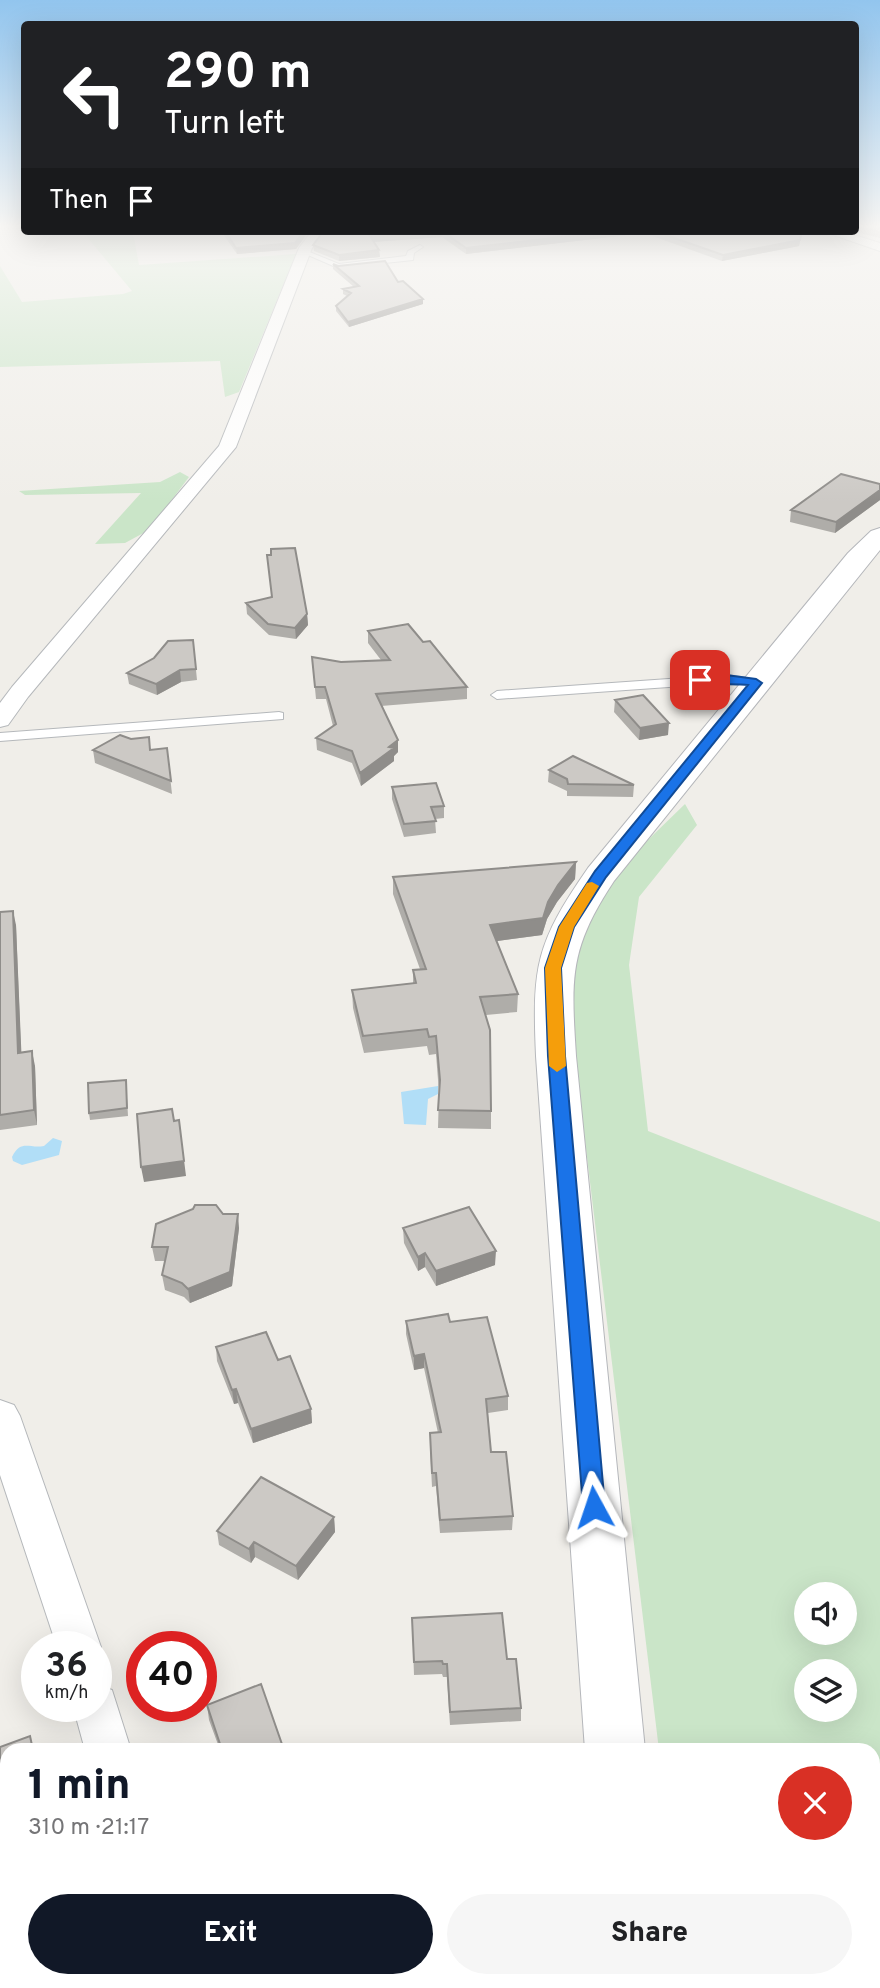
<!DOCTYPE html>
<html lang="en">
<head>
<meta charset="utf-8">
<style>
  body { margin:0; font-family:Overpass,sans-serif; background:#f6f6f6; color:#202124; height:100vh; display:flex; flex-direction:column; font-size:26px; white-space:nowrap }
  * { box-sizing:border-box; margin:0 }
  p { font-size:23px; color:#757577 }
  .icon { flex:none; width:38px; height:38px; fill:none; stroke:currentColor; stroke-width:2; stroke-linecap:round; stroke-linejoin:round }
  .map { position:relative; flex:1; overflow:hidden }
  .side { position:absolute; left:0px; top:1743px; width:880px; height:245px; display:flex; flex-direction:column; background:#fff; border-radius:21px 21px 0 0; box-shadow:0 7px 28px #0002 }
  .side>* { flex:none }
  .hud { position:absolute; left:21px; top:21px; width:838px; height:214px; border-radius:7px; box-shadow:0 7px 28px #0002; background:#202124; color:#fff; overflow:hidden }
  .tools { position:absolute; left:794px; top:1582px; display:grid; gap:14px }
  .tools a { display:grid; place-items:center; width:63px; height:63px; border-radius:50%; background:#fff; box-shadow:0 7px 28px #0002; font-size:35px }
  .speed { position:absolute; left:21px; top:1631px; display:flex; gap:14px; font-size:35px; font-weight:700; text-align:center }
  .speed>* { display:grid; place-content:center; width:91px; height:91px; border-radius:50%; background:#fff; box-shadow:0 7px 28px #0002; line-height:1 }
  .speed small { font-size:18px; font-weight:400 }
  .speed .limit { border:10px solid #d22; background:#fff; color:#111 }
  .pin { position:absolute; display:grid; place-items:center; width:60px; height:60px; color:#fff; margin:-30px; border-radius:14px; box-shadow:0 4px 10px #0006 }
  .me { position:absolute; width:77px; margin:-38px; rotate:355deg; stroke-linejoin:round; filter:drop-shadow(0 0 5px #0008) }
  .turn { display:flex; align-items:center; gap:24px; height:147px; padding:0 28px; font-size:32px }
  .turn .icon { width:91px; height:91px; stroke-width:2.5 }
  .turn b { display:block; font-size:49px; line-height:60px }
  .then { display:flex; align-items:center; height:66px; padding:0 28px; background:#0003; gap:14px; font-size:26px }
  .round { display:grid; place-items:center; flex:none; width:74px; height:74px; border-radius:37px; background:#f6f6f6 }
  .summary { display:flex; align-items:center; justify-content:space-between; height:119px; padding:0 28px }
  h1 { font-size:42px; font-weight:800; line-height:52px; color:#111827 }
  .primary-button { display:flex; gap:14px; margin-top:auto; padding:14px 28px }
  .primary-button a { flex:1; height:80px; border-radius:42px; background:#111827; color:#fff; font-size:28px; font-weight:800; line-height:80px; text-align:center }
  .primary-button a+a { background:#f6f6f6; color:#202124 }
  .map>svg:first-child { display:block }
  .green { fill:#cae5c8; fill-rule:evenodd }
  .water { fill:#b1def7 }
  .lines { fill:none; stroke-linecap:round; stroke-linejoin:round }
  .lane-casing { stroke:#b5b8bb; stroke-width:2 }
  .street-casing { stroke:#b5b8bb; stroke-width:2 }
  .secondary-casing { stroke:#b5b7bb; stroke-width:2 }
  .lane { fill:#fff; fill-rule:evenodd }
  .street { fill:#fff; fill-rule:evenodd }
  .secondary { fill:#fff; fill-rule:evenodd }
  .wall { fill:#afada9 }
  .shaded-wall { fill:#8f8d8a }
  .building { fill:#ccc9c5; stroke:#8f8d8a; stroke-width:2 }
  .route { fill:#1a73e8; stroke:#114b97; stroke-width:2 }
  .slow { fill:#f59e0b }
</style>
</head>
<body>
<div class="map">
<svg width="880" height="1988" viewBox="0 0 880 1988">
  <rect width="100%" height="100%" fill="#f0eee9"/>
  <path class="green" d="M82,231H130L134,238L139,265L296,254L239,392L225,397L220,361L0,367V266L22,302L123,294L132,291Z
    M180,472L189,477L149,530L125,543L95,544L141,493L25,495L19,491L160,482Z
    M685,804L697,825L639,897L629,965L648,1131L880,1222V1988H720L718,1981H873V1750H659L565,976L584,914L620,867ZM807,1594H845V1633H807ZM807,1671H845V1710H807Z"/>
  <path class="water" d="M438,1086V1094L428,1099L426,1125L404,1124L401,1092Z
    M53,1138L62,1141L59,1155L22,1165L13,1161L12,1157C21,1139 29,1149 44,1146Z"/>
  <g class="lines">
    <defs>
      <path id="lane" d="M420,245L423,247L414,253L413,260L338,268L301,252L307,251L339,264L406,256L408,251Z
        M726,675L756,679L762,683L756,687L726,683L497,699L491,695L497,691Z
        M279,712L283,713V719L0,741V733Z"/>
      <path id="street" d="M312,231H325L312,248L236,447L28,697L8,725L0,727V703L12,687L219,446L299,248Z
        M822,231H841L880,243V251Z
        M0,1400L14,1405L20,1416L101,1647L96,1658V1647H57L0,1475Z
        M96,1684L112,1690L131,1750H85L73,1706H96Z
        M145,1981H197L199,1988H147Z"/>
      <path id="secondary" d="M880,528V550L614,881C569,949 571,977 576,1056L645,1750H585L536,1056C532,966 536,943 588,868L848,553L871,531Z
        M602,1981H668L670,1988H602Z"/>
    </defs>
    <use href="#lane" class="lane-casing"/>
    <use href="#street" class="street-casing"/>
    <use href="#secondary" class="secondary-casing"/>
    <use href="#lane" class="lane"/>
    <use href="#street" class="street"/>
    <use href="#secondary" class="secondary"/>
  </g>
  <path class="wall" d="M856,225H880V238L852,231H856Z
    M221,231H309L296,249L237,254Z
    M324,231H831L830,236L801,235L799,246L722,261L644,233L466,254L442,237L374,242L379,250L380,257L339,261L314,251L313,245Z
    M333,264L398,282L423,299V304L349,327L336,311V306L347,296L343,294V289L354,287L333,269Z
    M880,484V500L835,533L790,522L791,510Z
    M267,555L307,614L308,625L296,639L269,635L247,614L246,603L272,597Z
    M368,631L423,642L467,687V699L381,706L398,752L394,756V761L361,786L352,763L317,750L316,738L333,726L326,699H316L312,657L341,662L381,660L368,643Z
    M193,640L197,680L181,682L157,695L129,684L127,673Z
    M615,700L668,735L639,740L614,712Z
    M167,748L172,794L95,763L93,750H151Z
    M549,770L634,785L633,797L567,796V791L548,782Z
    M392,787L444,806V818L435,819L436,833L404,837L392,799Z
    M576,862L575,879L557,902L547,919L542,935L497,941L518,994L517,1012L486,1015L491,1111V1129L438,1128L439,1093L436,1054L429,1055L427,1046L364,1053L353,1008L352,990L413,983V970L420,969L393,894V877Z
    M0,912L16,925L21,1052L35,1066L37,1125L0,1130Z
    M126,1080L128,1116L90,1120L89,1113Z
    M223,1214L239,1228L232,1286L190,1303L184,1297L165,1290L162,1275L165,1261H155L152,1247Z
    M403,1228L495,1265L436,1286L425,1267L418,1271L404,1243Z
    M406,1321L450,1322L508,1396V1410L488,1413L491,1452L513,1516L512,1530L440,1533L436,1486L432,1487L430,1447V1433H438L424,1368L414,1370L406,1334Z
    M216,1347L278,1360L311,1409L312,1423L253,1443L238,1403L234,1404L217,1361Z
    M334,1517L335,1532L298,1580L255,1557L251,1563L219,1545L217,1531Z
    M412,1618L521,1708V1721L450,1725L447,1677H443L442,1674L414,1675Z
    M207,1705L284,1750H220L209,1720Z
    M462,1981H527V1988H462Z"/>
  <path class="shaded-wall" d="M304,231H309L296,249L237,254L236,248Z
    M442,231V237L370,242V236Z
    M613,231H644V233L466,254V248Z
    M802,231L799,246L722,261L723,255Z
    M379,250L380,257L339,261V255Z
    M423,299V304L349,327L348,322Z
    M880,490V500L835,533L836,522Z
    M307,614L308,625L296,639L295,628Z
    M180,670L181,682L157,695L156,684Z
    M669,723L668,735L639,740L640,728Z
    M398,740V752L394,756V761L361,786L360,773Z
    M576,862L575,879L557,902L547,919L542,935L490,942V925L548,902L558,885Z
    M13,911L16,925L22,1067L18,1053Z
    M32,1051L35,1066L37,1125L34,1110Z
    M179,1120L186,1176L144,1182L141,1167Z
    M238,1214L239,1228L232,1286L190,1303L188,1289Z
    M496,1251L495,1265L436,1286V1271Z
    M425,1253V1267L418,1271V1257Z
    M424,1354V1368L414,1370V1356Z
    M236,1389L238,1403L234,1404L232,1390Z
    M311,1409L312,1423L253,1443L251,1429Z
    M334,1517L335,1532L298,1580L296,1566Z
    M254,1542L255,1557L251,1563L249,1549Z
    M7,1858V1873L0,1876V1861Z"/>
  <path class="building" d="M856,225H880V232L856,226Z
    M225,231H304L295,243L236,248Z
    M324,231H439L370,236L379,250L339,255L313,245Z
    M442,231H613L466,248Z
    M654,231H802L800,240L723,255Z
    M385,261L398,282L403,281L423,299L348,322L336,306L351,293L343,289L359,286L333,264L338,266Z
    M841,474L880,484V490L836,522L791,510Z
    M295,548L307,614L295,628L268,624L246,603L272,597L267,555H271V549Z
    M408,624L423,642L430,641L467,687L376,694L398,740L389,747L394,748L360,773L352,751L316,738L336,724L325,687H315L312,657L341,662L390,660L368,631Z
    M193,640L196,669L180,670L156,684L127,673L154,658L168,641Z
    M643,695L669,723L640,728L615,700Z
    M120,735L131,739L149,737L150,750L167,748L171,781L93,750Z
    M573,756L634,785L568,784L567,779L549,770Z
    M436,783L444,806L431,807L436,821L404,824L392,787Z
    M576,862L558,885L548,902L543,918L490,925L518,994L480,997L490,1030L491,1111L438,1110L440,1080L436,1036L429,1037L427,1029L363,1036L352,990L416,983L413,970L426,969L393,877Z
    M13,911L18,1053L32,1051L34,1110L0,1115V912Z
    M126,1080L127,1108L89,1113L88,1083Z
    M172,1109L174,1121L179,1120L184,1161L141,1167L137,1114Z
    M195,1205H216L223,1214H238L230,1272L188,1289L182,1283L162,1275L168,1247H152L156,1224L193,1209Z
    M469,1207L496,1251L436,1271L425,1253L418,1257L403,1228Z
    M448,1314L450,1322L487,1317L508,1396L486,1399L491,1452H506L513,1516L440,1520L436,1473H432L430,1433L441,1432L424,1354L414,1356L406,1321Z
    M266,1332L278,1360L290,1356L311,1409L251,1429L236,1389L232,1390L216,1347Z
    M261,1477L334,1517L296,1566L254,1542L249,1549L217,1531Z
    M502,1613L507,1659H516L521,1708L450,1712L447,1664H443L442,1661L414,1662L412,1618Z
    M261,1684L284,1750H222L207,1705Z
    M30,1736L33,1750H7V1858L0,1861V1747Z
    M7,1915V1981H71L72,1988H0V1918Z"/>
  <linearGradient id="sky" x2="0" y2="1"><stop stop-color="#92c5ee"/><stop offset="0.45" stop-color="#f8f7f5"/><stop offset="1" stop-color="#f8f7f5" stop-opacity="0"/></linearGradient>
  <rect width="880" height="503" fill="url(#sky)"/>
  <path class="route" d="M726,675L756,679L762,683L606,877L574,927L561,968L565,1056L605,1507L602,1514L594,1517L586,1514L583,1507L548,1056L545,968L559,927L595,871L748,685C735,683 702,686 694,680L700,677Z"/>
  <path class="slow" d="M592,882L599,886L574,927L561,968L566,1066L557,1072L549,1066L545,968L559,927L587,883Z"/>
</svg>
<div class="tools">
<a><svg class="icon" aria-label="sound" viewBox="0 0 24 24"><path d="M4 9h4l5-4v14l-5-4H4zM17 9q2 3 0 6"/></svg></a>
<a><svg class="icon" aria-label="layers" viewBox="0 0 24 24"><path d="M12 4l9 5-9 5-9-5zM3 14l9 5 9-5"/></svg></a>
</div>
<div class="speed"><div>36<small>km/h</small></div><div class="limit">40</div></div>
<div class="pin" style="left:700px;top:680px;background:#d93025"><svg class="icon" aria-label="arrive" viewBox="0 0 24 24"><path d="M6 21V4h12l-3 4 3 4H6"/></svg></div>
<svg class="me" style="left:594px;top:1507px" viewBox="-20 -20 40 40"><path d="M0-17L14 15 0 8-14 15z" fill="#1a73e8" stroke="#fff" stroke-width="4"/></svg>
<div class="hud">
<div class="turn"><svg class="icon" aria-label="left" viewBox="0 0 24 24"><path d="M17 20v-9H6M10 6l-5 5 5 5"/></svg><div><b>290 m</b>Turn left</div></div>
<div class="then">Then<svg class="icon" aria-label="arrive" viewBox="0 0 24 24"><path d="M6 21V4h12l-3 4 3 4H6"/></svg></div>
</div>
<section class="side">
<div class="summary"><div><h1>1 min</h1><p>310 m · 21:17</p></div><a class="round" style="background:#d93025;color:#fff"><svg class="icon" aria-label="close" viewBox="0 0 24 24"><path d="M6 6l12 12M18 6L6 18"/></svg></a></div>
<div class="primary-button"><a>Exit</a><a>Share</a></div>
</section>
</div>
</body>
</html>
